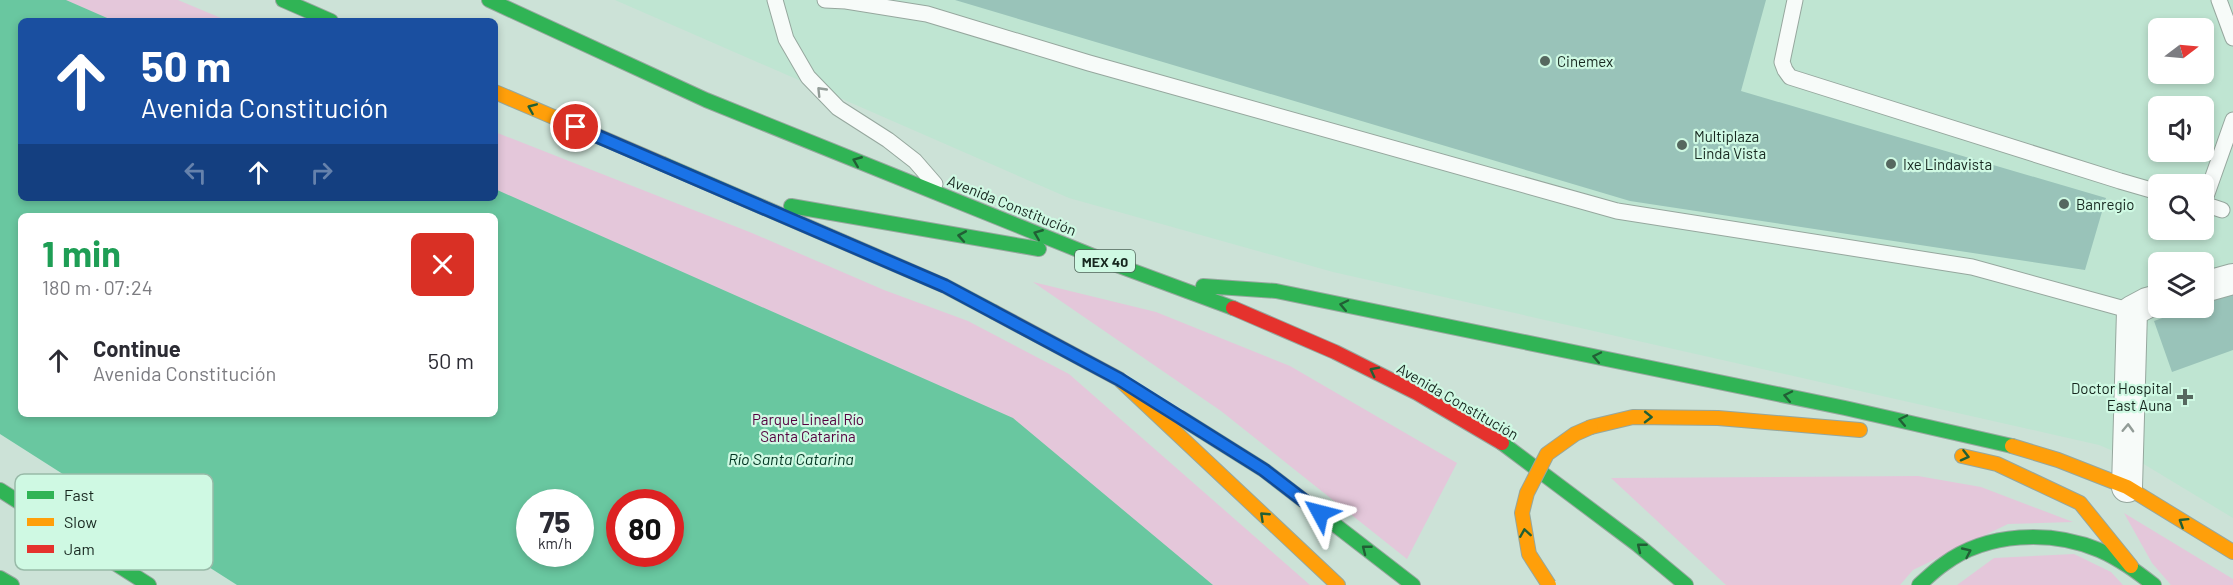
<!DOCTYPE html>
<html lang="en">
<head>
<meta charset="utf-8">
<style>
  body { margin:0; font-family:Barlow,sans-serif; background:#f7f7f7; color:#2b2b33; height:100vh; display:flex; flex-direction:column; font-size:22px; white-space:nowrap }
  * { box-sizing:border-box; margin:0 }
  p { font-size:20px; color:#7c7c81 }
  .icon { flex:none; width:33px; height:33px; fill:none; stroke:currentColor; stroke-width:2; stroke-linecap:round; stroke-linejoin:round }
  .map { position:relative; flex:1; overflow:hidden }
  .drawer { position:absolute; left:18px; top:213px; width:480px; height:204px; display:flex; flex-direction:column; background:#fff; border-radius:9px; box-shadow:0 3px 9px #0003 }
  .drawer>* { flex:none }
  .banner { position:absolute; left:18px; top:18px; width:480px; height:183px; border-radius:9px; box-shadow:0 3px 9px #0003; background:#1a4fa0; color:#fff; overflow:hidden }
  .needle { width:39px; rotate:74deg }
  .fabs { position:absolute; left:2148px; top:18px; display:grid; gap:12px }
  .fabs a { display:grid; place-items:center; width:66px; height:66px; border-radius:9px; background:#fff; box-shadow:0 3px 9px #0003; font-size:30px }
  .speed { position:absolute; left:516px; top:489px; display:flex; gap:12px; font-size:30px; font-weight:700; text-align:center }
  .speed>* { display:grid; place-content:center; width:78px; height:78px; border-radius:50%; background:#fff; box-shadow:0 3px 9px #0003; line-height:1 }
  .speed small { font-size:15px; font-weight:400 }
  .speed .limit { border:9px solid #d22; background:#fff; color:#111 }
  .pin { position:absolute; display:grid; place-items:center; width:51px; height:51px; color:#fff; margin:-26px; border:3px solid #fff; border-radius:50%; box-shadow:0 2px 6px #0007 }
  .me { position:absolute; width:66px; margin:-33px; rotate:308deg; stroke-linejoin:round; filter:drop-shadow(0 0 4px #0008) }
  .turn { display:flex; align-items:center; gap:21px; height:126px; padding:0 24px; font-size:27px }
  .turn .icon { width:78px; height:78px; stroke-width:2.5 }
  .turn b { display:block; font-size:42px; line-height:51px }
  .lanes { display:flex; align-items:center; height:57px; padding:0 24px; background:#0003; justify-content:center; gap:30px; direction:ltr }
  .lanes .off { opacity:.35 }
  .round { display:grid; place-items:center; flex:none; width:63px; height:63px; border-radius:9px; background:#f7f7f7 }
  .headline { display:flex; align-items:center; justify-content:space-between; height:102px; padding:0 24px }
  h1 { font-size:36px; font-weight:700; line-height:45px; color:#1e9e55 }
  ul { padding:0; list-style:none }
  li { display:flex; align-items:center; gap:18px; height:90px; padding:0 24px }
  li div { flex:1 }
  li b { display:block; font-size:22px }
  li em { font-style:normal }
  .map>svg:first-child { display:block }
  .built { fill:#bfe5d2; fill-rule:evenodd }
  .green { fill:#e4c7da; fill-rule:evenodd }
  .water { fill:#69c7a0; fill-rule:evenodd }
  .building { fill:#99c3b9 }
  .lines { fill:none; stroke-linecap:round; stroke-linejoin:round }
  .lane-casing { stroke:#96a79e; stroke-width:17 }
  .street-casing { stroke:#96a79e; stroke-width:32 }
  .fast-casing { stroke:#96a79e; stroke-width:16 }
  .slow-casing { stroke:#96a79e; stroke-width:16 }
  .jam-casing { stroke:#96a79e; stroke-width:16 }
  .lane { stroke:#f7fbf9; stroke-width:15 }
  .street { stroke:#f7fbf9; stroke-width:30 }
  .fast { stroke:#30b455; stroke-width:14 }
  .slow { stroke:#ff9f0a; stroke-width:14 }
  .jam { stroke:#e5322d; stroke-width:14 }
  .slow-bridge-casing { stroke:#96a79e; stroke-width:16; stroke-linecap:butt }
  .slow-bridge { stroke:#ff9f0a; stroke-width:14 }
  .oneway { stroke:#929c97 }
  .oneway2 { stroke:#215f35 }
  .route-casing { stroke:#114b97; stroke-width:15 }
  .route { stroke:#1a73e8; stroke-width:10 }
  .poi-dot { fill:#56685f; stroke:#cff9e3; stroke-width:2 }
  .labels { text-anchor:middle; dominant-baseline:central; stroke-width:4.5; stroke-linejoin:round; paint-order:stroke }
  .shield { fill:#cff9e3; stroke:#4e665a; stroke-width:1.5 }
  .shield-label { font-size:14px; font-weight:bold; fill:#17271f }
  .poi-label { font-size:15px; fill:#17271f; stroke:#cff9e3; text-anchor:start }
  .street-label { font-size:15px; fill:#17271f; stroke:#cff9e3 }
  .park-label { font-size:15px; fill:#54003f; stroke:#cff9e3 }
  .water-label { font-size:16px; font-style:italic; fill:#003521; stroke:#cff9e3 }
  .key { fill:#cff9e3; stroke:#98baa8; stroke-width:1.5 }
  .key-label { font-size:16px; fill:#17271f }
</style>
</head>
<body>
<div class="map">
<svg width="2233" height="585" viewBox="0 0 2233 585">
  <rect width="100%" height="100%" fill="#cce2d7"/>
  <path class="built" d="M615,0H2233V518L2142,463L2099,445L1333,272L1069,198ZM2158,28H2204V74H2158ZM2158,106H2204V152H2158ZM2158,184H2204V230H2158ZM2158,262H2204V308H2158Z"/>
  <path class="green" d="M0,0H178L228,21H21V198H495V132L752,233L884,290L968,321L1069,374L1310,585H285L0,406ZM21,216H495V414H21ZM530,502H580V554H530ZM620,502H670V554H620Z
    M1033,282L1156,312L1290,366L1457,463L1407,559L1221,411Z
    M1918,476L1981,487L2073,522L2008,524L1913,570L1900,585H1726L1611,478Z
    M2124,513L2233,579V585H2171L2152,563Z
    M2074,554L2111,572L2123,585H1957L1994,558Z"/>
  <path class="water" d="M0,0H66L114,21H21V198H495V189L1013,418L1213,585H237L0,434ZM21,216H495V414H21ZM580,502V554H530V502ZM670,502V554H620V502Z"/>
  <path class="building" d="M955,0H1766L1741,91L2106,198L2085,270L1630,201Z
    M2233,291V350L2172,372L2154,321L2190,308H2204V302Z"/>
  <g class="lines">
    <defs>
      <path id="lane" d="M775,0L786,39L808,77L838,108L888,140L915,161L935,184
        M825,0L846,1L927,14L1089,63L1617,211L1972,267L2132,311
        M1795,0L1782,62L1785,70L1790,77L2120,181L2158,192
        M2219,0L2233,38
        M2204,202L2233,120
        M2204,204L2222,210"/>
      <path id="street" d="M2204,287L2233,279
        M2127,487L2132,311L2147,303L2158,300"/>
      <path id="fast" d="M283,0L331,21
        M489,0L706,100L1103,260L1233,308
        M663,164L945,286L994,312
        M791,206L1039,249
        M1203,286L1276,291L1845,408L2012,446
        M1181,418L1264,470L1413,585
        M1502,443L1638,545L1686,585
        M0,490L149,585
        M0,578L12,585
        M1919,585C1927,578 1935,570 1944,564C1987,532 2051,530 2099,550C2120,559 2137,572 2154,585"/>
      <path id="slow" d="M495,92L663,164
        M994,312L1119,379L1338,585
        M1591,427L1633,417L1718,418L1860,430
        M2012,446L2058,460L2127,487L2233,552
        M1962,456L1997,464L2080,503L2131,566"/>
      <path id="jam" d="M1233,308L1335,352L1417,393L1502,443"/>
    </defs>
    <use href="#lane" class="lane-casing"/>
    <use href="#street" class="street-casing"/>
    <use href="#fast" class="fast-casing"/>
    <use href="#slow" class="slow-casing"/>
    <use href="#jam" class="jam-casing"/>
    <use href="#lane" class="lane"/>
    <use href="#street" class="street"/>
    <use href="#fast" class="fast"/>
    <use href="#slow" class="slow"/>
    <use href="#jam" class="jam"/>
    <defs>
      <path id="slow-bridge" d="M1549,585L1529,554L1522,513L1527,493L1547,454L1575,434L1591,427"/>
    </defs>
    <use href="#slow-bridge" class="slow-bridge-casing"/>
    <use href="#slow-bridge" class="slow-bridge"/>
  </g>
  <defs><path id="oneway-chevron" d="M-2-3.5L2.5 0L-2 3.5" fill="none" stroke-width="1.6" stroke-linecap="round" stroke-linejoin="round" transform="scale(1.5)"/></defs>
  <g class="oneway">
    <use href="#oneway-chevron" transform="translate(821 91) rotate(-134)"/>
    <use href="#oneway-chevron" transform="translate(2128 428) rotate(-88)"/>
  </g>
  <g class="oneway2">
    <use href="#oneway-chevron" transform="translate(532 108) rotate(-157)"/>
    <use href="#oneway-chevron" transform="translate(857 161) rotate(-158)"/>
    <use href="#oneway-chevron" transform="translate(1038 234) rotate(-158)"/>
    <use href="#oneway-chevron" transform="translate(962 236) rotate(-170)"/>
    <use href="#oneway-chevron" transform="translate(1344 305) rotate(-168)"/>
    <use href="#oneway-chevron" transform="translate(1597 357) rotate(-168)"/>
    <use href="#oneway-chevron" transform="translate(1374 371) rotate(-153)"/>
    <use href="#oneway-chevron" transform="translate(1788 396) rotate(-168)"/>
    <use href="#oneway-chevron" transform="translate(1648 417) rotate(1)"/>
    <use href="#oneway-chevron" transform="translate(1903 420) rotate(-168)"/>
    <use href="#oneway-chevron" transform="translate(1965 456) rotate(14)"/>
    <use href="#oneway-chevron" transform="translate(1264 516) rotate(-137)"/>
    <use href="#oneway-chevron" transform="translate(2183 522) rotate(-148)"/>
    <use href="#oneway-chevron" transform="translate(1525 533) rotate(-99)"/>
    <use href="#oneway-chevron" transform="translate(1641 547) rotate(-141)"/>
    <use href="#oneway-chevron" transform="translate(1366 549) rotate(-142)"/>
    <use href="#oneway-chevron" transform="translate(1967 552) rotate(-25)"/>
  </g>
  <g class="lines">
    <defs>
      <path id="route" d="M576,127L945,286L1119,379L1264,470L1320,513"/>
    </defs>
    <use href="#route" class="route-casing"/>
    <use href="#route" class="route"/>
  </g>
  <g class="poi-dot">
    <circle cx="1545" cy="61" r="6"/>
    <circle cx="1682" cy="145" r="6"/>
    <circle cx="1891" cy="164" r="6"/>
    <circle cx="2064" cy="204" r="6"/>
    <path d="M2182 388h6v6h6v6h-6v6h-6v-6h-6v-6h6z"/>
  </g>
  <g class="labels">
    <rect class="shield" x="1075" y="250" width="60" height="22" rx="4.5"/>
    <g class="shield-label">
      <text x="1105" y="261">MEX 40</text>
    </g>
    <g class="poi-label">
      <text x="1557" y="61">Cinemex</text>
      <text x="1694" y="136">Multiplaza<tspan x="1694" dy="17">Linda Vista</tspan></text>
      <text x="1903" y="164">Ixe Lindavista</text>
      <text x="2076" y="204">Banregio</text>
      <text x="2172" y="388" text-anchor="end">Doctor Hospital<tspan x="2172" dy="17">East Auna</tspan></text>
    </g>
    <g class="street-label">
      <text transform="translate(1012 205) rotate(22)">Avenida Constitución</text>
      <text transform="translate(1458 401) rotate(30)">Avenida Constitución</text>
    </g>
    <g class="park-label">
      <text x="808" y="419">Parque Lineal Río<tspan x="808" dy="17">Santa Catarina</tspan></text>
    </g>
    <g class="water-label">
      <text x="791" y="458">Río Santa Catarina</text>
    </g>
  </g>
  <rect x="15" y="474" width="198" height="96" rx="9" class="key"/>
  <rect x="27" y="491" width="27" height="8" fill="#30b455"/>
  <rect x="27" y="518" width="27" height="8" fill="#ff9f0a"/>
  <rect x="27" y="545" width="27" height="8" fill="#e5322d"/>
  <g class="key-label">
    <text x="64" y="501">Fast</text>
    <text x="64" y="528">Slow</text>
    <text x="64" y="555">Jam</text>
  </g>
</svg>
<div class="fabs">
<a><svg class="needle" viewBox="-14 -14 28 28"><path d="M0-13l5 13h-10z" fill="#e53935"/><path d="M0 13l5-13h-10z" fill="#7c7c81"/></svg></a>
<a><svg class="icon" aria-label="sound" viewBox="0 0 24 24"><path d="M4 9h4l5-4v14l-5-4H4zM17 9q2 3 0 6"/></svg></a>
<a><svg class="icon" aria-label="search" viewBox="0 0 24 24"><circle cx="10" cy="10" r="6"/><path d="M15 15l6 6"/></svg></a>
<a><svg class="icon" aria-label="layers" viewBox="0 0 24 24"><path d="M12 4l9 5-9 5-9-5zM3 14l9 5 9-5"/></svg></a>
</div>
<div class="speed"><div>75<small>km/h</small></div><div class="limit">80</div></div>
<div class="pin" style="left:576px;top:127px;background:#d93025"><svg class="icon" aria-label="arrive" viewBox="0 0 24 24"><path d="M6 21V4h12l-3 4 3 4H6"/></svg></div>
<svg class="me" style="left:1320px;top:513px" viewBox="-20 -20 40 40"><path d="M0-17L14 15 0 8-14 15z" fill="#1a73e8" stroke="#fff" stroke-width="4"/></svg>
<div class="banner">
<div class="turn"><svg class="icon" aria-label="ahead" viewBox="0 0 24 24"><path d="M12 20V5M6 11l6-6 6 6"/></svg><div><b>50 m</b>Avenida Constitución</div></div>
<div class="lanes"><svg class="icon off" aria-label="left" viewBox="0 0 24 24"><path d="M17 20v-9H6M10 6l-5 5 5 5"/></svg><svg class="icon" aria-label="ahead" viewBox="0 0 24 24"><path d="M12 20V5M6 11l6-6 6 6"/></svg><svg class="icon off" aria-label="right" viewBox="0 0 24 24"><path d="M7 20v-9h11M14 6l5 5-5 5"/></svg></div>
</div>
<section class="drawer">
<div class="headline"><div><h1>1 min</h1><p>180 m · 07:24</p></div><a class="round" style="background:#d93025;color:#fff"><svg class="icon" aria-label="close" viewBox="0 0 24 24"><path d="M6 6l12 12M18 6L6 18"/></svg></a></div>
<ul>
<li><svg class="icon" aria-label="ahead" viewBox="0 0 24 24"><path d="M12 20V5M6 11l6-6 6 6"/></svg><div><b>Continue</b><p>Avenida Constitución</p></div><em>50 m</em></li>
</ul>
</section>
</div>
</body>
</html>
